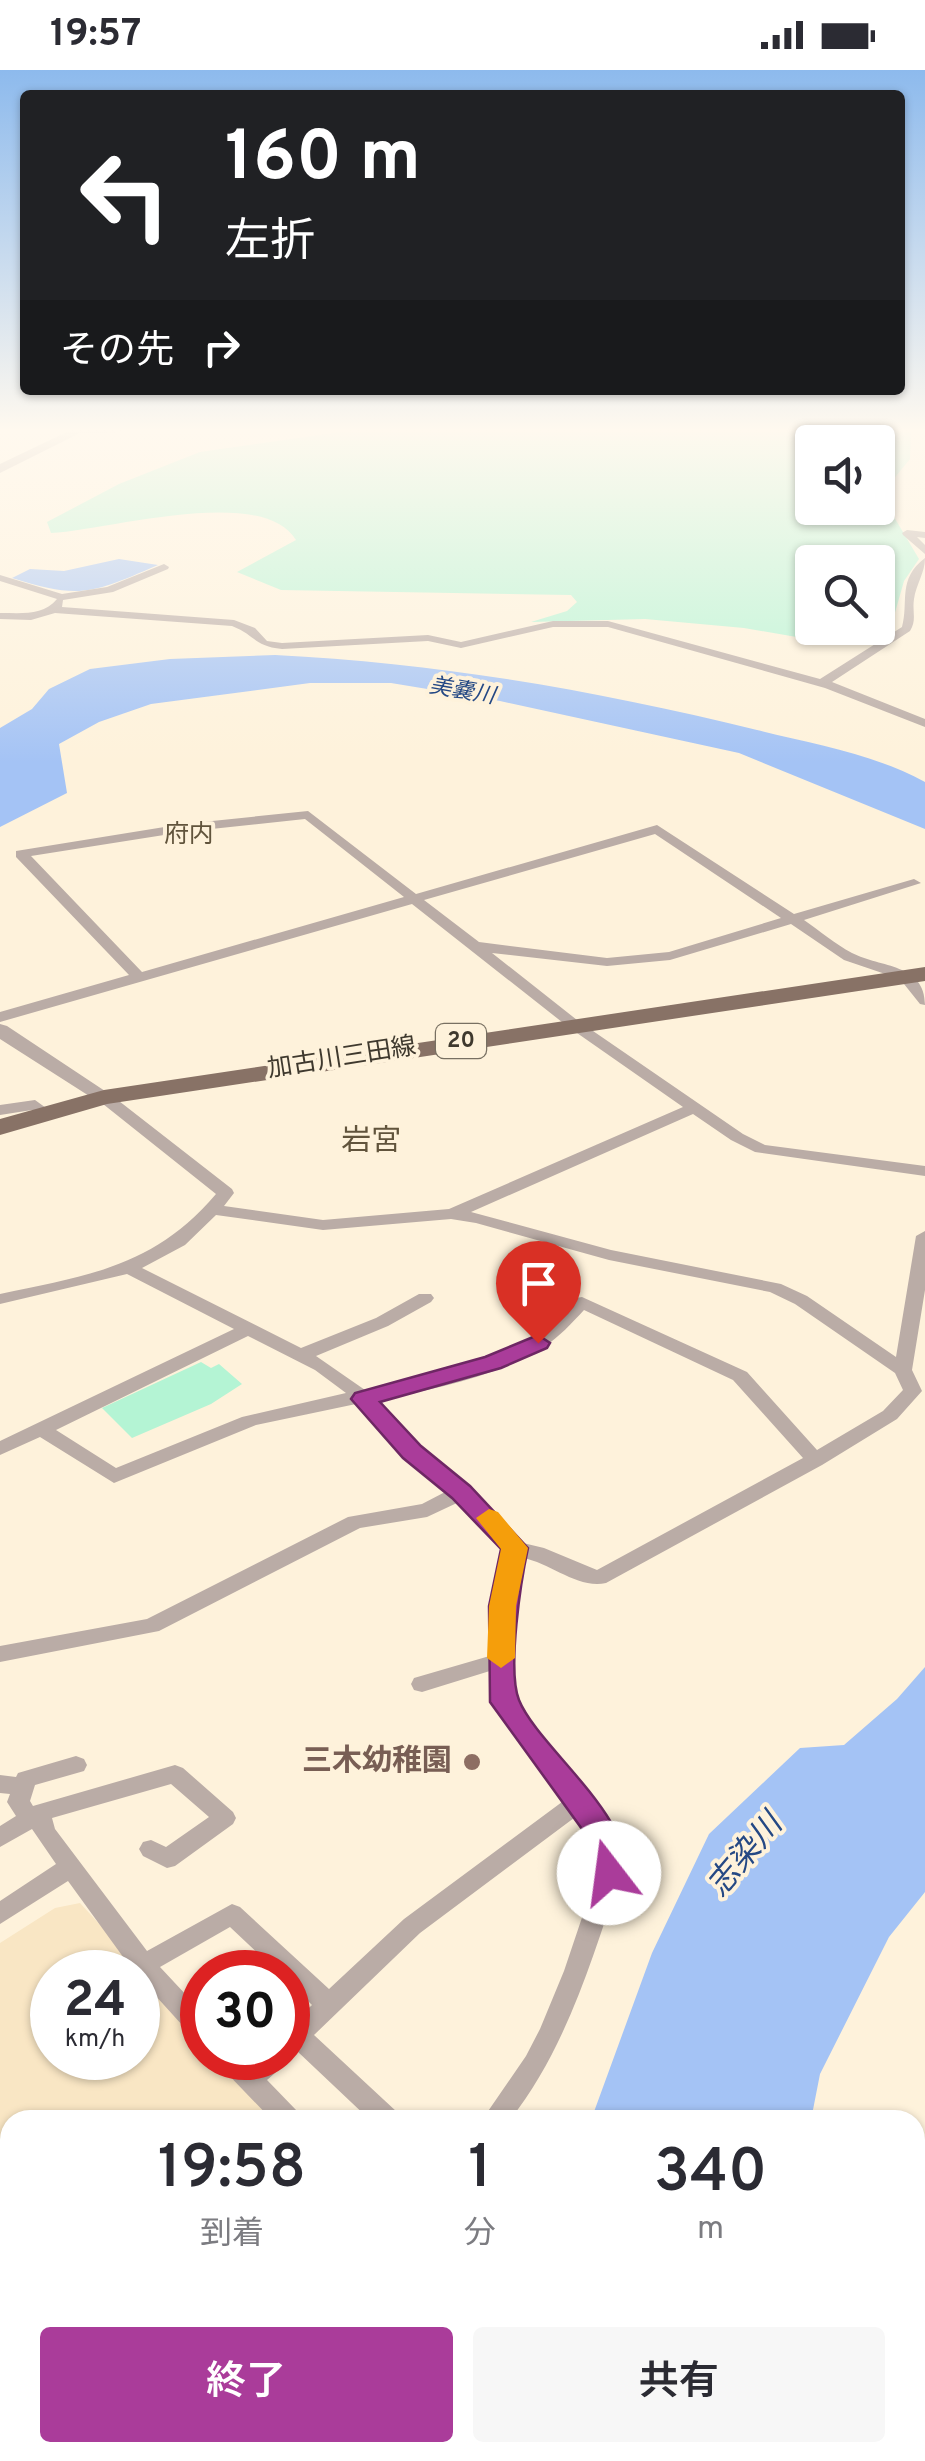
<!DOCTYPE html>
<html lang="ja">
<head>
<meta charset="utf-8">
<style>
  body { margin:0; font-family:Overpass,"Noto Sans JP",sans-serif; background:#f7f7f7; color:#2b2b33; height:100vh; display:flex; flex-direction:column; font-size:38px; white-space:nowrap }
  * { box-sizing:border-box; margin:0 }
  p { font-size:32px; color:#7c7c81 }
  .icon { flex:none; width:55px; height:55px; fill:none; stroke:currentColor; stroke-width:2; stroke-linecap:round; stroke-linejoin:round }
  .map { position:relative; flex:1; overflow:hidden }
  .sheet { position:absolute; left:0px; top:2040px; width:925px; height:352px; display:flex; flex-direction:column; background:#fff; border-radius:30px 30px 0 0; box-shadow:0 2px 8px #0004 }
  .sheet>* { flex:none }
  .banner { position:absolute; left:20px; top:20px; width:885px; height:305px; border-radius:10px; box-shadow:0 2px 8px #0004; background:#202124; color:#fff; overflow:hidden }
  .buttons { position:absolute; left:795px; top:355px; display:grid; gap:20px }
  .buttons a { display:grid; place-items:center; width:100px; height:100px; border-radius:10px; background:#fff; box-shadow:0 2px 8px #0004; font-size:50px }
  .speed { position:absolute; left:30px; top:1880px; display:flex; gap:20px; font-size:50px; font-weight:700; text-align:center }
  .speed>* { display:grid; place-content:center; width:130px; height:130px; border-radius:50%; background:#fff; box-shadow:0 2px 8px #0004; line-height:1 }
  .speed small { font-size:25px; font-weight:400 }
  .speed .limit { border:15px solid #d22; background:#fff; color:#111 }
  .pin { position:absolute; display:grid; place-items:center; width:85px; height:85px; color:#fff; margin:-102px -42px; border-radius:50% 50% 50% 0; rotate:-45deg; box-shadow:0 0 10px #0007 }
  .pin .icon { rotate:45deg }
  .me { position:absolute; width:110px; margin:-55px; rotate:345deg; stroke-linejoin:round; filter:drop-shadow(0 0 8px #0008) }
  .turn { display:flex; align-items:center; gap:35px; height:210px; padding:0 40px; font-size:45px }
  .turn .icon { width:130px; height:130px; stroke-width:2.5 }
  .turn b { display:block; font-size:70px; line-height:85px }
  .then { display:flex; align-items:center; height:95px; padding:0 40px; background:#0003; gap:20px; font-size:38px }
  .eta { display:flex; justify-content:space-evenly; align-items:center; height:170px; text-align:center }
  .eta b { font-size:60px; font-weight:600; line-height:70px }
  .button { display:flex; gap:20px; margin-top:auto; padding:20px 40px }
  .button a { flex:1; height:115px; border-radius:10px; background:#aa3c9a; color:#fff; font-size:40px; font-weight:600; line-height:115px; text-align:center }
  .button a+a { background:#f7f7f7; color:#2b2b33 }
  .status { display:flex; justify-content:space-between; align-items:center; height:70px; padding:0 50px; background:#fff; direction:ltr }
  .status svg { height:28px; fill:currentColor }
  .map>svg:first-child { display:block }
  .built { fill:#f9e6c4; fill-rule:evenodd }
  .green { fill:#b4f4d4; fill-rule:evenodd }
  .water { fill:#a4c3f5 }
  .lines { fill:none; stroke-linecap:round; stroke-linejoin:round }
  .minor { fill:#baaca6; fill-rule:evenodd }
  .tertiary { fill:#baaca6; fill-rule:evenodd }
  .primary { fill:#887266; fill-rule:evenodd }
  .route { fill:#aa3c9a; stroke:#6e2764; stroke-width:2.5 }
  .slow { fill:#f59e0b }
  .education-dot { fill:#8d6e63; stroke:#fef2db; stroke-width:4 }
  .labels { text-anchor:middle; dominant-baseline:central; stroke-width:8; stroke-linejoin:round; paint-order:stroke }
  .far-water-label { font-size:22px; font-style:italic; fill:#244884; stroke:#fef2db }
  .shield { fill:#fef2db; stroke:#787062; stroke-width:2.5 }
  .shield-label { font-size:22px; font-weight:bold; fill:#3f392e }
  .far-quarter-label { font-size:25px; fill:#61543c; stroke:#fef2db }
  .street-label { font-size:25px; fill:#3f392e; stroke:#fef2db }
  .quarter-label { font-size:30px; fill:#61543c; stroke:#fef2db }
  .near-education-label { font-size:30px; font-weight:bold; fill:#785e54; stroke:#fef2db; text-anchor:end }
  .near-water-label { font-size:32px; font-style:italic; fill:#244884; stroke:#fef2db }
</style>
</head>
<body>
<div class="status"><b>19:57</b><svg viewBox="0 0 49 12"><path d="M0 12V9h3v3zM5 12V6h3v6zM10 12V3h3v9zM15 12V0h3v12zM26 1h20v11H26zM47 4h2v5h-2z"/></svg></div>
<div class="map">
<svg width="925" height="2391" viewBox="0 0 925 2391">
  <rect width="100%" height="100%" fill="#fef2db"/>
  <path class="built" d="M80,1833L202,1966V1988H222L280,2050H10V2382L38,2383L29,2391H0V1873L55,1838ZM52,1902H138V1988H52Z"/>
  <path class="green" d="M362,359H911L910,389L887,417L894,447L919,489L904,511L892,553L831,573L744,558L645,549L531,552L567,541L577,532L571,525L281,520L237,502L296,470C262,414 108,460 51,463L47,452L119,414L200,382ZM812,372H878V438H812ZM812,492H878V558H812Z
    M201,1292L211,1298L219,1294L242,1314L211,1334L132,1368L102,1338Z
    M0,2190L10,2202V2382L16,2383L7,2391H0Z"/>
  <path class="water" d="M119,489L158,495C93,523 81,530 12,508L30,499L64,501Z
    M275,585C439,593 598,621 757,660C813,674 874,684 925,712V759L739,683L500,631L391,613H310L151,634L99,652L59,674L67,723L0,757V658L32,639L49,619L90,599L170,589Z
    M925,1597V1822L889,1867L820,2004L811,2050H591L652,1883L709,1764L800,1678L844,1675L897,1629Z
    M823,2383L825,2391H574L571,2383Z"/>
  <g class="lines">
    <path class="minor" d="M77,359H125L120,362L81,363Z
      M907,460L925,462V468L917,467L925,475V484L903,465L902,463Z
      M925,488C925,503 916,514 914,529C912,542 917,550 910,561L832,612L925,649V657L825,618L608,557H553L461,578L428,571L282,579C253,576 257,566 232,556L55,543L31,550L0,549V543C22,543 43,546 57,529L0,511V505L62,524L107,517L164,494L169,497L168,499L113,522L63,530L62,537L234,550L255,558L267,571L282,573L428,565L461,572L553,551H608L820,609L902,557C909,532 897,509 925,488Z
      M308,741L416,824L657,755L794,844L914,809L921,813L804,850C820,861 835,874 852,883C881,898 925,893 925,935L920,934L900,909L844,890L791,854L670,890L607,896L492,883L577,950L743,1064L765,1075L925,1096V1106L755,1082L731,1070L693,1044L471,1142L611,1180L781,1214L807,1226L896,1287L916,1166L925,1161V1220L912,1300L922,1321L897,1349L822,1395L606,1513C577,1519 551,1493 523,1488L513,1536L515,1631L622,1781L621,1803C592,1889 567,1977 510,2050H482L526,1986L540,1959L564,1901L597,1803L598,1783L574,1748L420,1863L314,1965L397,2042L401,2050H370L297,1981L288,1985V1958L312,1935L288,1911V1902H278L230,1857L160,1897L202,1942V1970L193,1967L134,1902L68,1811L0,1854V1831L56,1794L32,1759L0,1777V1756L16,1746L7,1732L10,1724L0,1723V1705L16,1707L18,1703L76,1686L84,1689L87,1695L84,1701L35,1715L30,1731L33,1736L175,1695L183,1698L233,1742L236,1748L233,1754L175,1796L167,1798L143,1786L139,1779L143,1772L151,1770L166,1777L209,1747L171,1714L52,1748L55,1759L147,1881L232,1834L240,1837L329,1919L404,1849L562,1732L493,1632V1600L422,1622L414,1620L411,1614L414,1608L493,1585V1536L505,1479L459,1432L427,1447L360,1458L159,1561L0,1592V1576L147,1549L348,1447L422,1434L447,1421L405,1387L356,1334L256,1355L114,1413L40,1367L0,1385V1371L234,1259L127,1204L0,1234V1224C89,1205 154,1197 216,1124L98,1030L96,1027L98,1024H110L232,1119L234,1123L224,1136L323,1150L449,1139L683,1037L567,956L412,834L0,952V942L129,905L16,787V781L183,754ZM305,749L404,827L142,902L31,786L183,762ZM655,764L781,848L669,882L607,888L479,872L424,830ZM216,1145L323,1160L451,1149L476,1153L609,1190L770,1222L795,1234L895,1303L903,1320L883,1341L817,1380L747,1302L582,1227L576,1228C563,1241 550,1255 535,1266C487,1300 422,1310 365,1320L316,1286L388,1256L431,1232L434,1228L431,1224H419L376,1248L301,1278L142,1198L185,1175ZM584,1240L733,1310L803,1388L597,1500L544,1478L523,1473L468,1417L419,1377L374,1330C432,1320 493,1308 544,1277C559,1267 572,1253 584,1240ZM248,1266L315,1300L346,1323L242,1347L116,1398L56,1360Z
      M35,1030L53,1043L51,1046H39L32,1040L0,1045V1035Z
      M216,1988H245L251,1993L257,1988H286L283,1996L267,2010L298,2042L302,2050H272L220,1996Z
      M70,2382H103L100,2391H66Z"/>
    <path class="tertiary" d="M73,359H88L0,403V394Z
      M0,954L7,956L114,1027L111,1031H97L0,969Z"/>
    <path class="primary" d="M925,897V911L107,1034L0,1065V1049L104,1020Z"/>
  </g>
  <linearGradient id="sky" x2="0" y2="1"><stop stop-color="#8dbaed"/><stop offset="0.52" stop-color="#fff9ef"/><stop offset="1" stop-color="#fff9ef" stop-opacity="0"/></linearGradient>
  <rect width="925" height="693" fill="url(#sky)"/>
  <path class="route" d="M538,1265L550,1273L547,1278L501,1298L380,1332L421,1376L470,1416L528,1478C521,1510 507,1600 519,1630C538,1678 647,1757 620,1811L609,1815L598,1811C590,1797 595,1782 587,1766L490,1632L489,1536L501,1479L452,1428L403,1388L351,1329L355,1323L485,1287Z"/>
  <path class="slow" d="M489,1439L498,1442L528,1478L516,1536L515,1588L501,1598L487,1588L489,1536L501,1479L476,1448Z"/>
  <circle class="education-dot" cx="472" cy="1692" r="10"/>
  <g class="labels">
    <g class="far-water-label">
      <text transform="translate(462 622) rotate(10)">美嚢川</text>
    </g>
    <rect class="shield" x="436" y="954" width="50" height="34" rx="8"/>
    <g class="shield-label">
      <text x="461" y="971">20</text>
    </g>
    <g class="far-quarter-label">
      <text x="189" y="766">府内</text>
    </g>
    <g class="street-label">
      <text transform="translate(342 989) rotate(-9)">加古川三田線</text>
    </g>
    <g class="quarter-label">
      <text x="371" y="1072">岩宮</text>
    </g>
    <g class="near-education-label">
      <text x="452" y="1692">三木幼稚園</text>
    </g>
    <g class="near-water-label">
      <text transform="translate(746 1786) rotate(-50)">志染川</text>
    </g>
  </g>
</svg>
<div class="buttons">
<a><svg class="icon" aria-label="sound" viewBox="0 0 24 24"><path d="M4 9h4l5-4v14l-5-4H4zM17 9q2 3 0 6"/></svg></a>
<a><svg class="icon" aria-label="search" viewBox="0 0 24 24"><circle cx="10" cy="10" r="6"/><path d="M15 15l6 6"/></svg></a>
</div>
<div class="speed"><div>24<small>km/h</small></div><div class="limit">30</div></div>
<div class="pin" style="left:538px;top:1273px;background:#d93025"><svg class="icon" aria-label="arrive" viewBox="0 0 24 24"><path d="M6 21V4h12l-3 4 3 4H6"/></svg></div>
<svg class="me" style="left:609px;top:1803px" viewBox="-20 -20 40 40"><circle r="19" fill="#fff"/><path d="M0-13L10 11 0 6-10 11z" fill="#aa3c9a"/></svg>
<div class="banner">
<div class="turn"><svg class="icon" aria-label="left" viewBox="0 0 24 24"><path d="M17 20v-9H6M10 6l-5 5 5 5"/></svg><div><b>160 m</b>左折</div></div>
<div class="then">その先<svg class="icon" aria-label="right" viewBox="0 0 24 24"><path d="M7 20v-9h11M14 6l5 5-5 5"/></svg></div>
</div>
<section class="sheet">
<div class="eta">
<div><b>19:58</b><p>到着</p></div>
<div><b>1</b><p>分</p></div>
<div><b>340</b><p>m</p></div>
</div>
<div class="button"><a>終了</a><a>共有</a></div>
</section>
</div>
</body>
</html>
